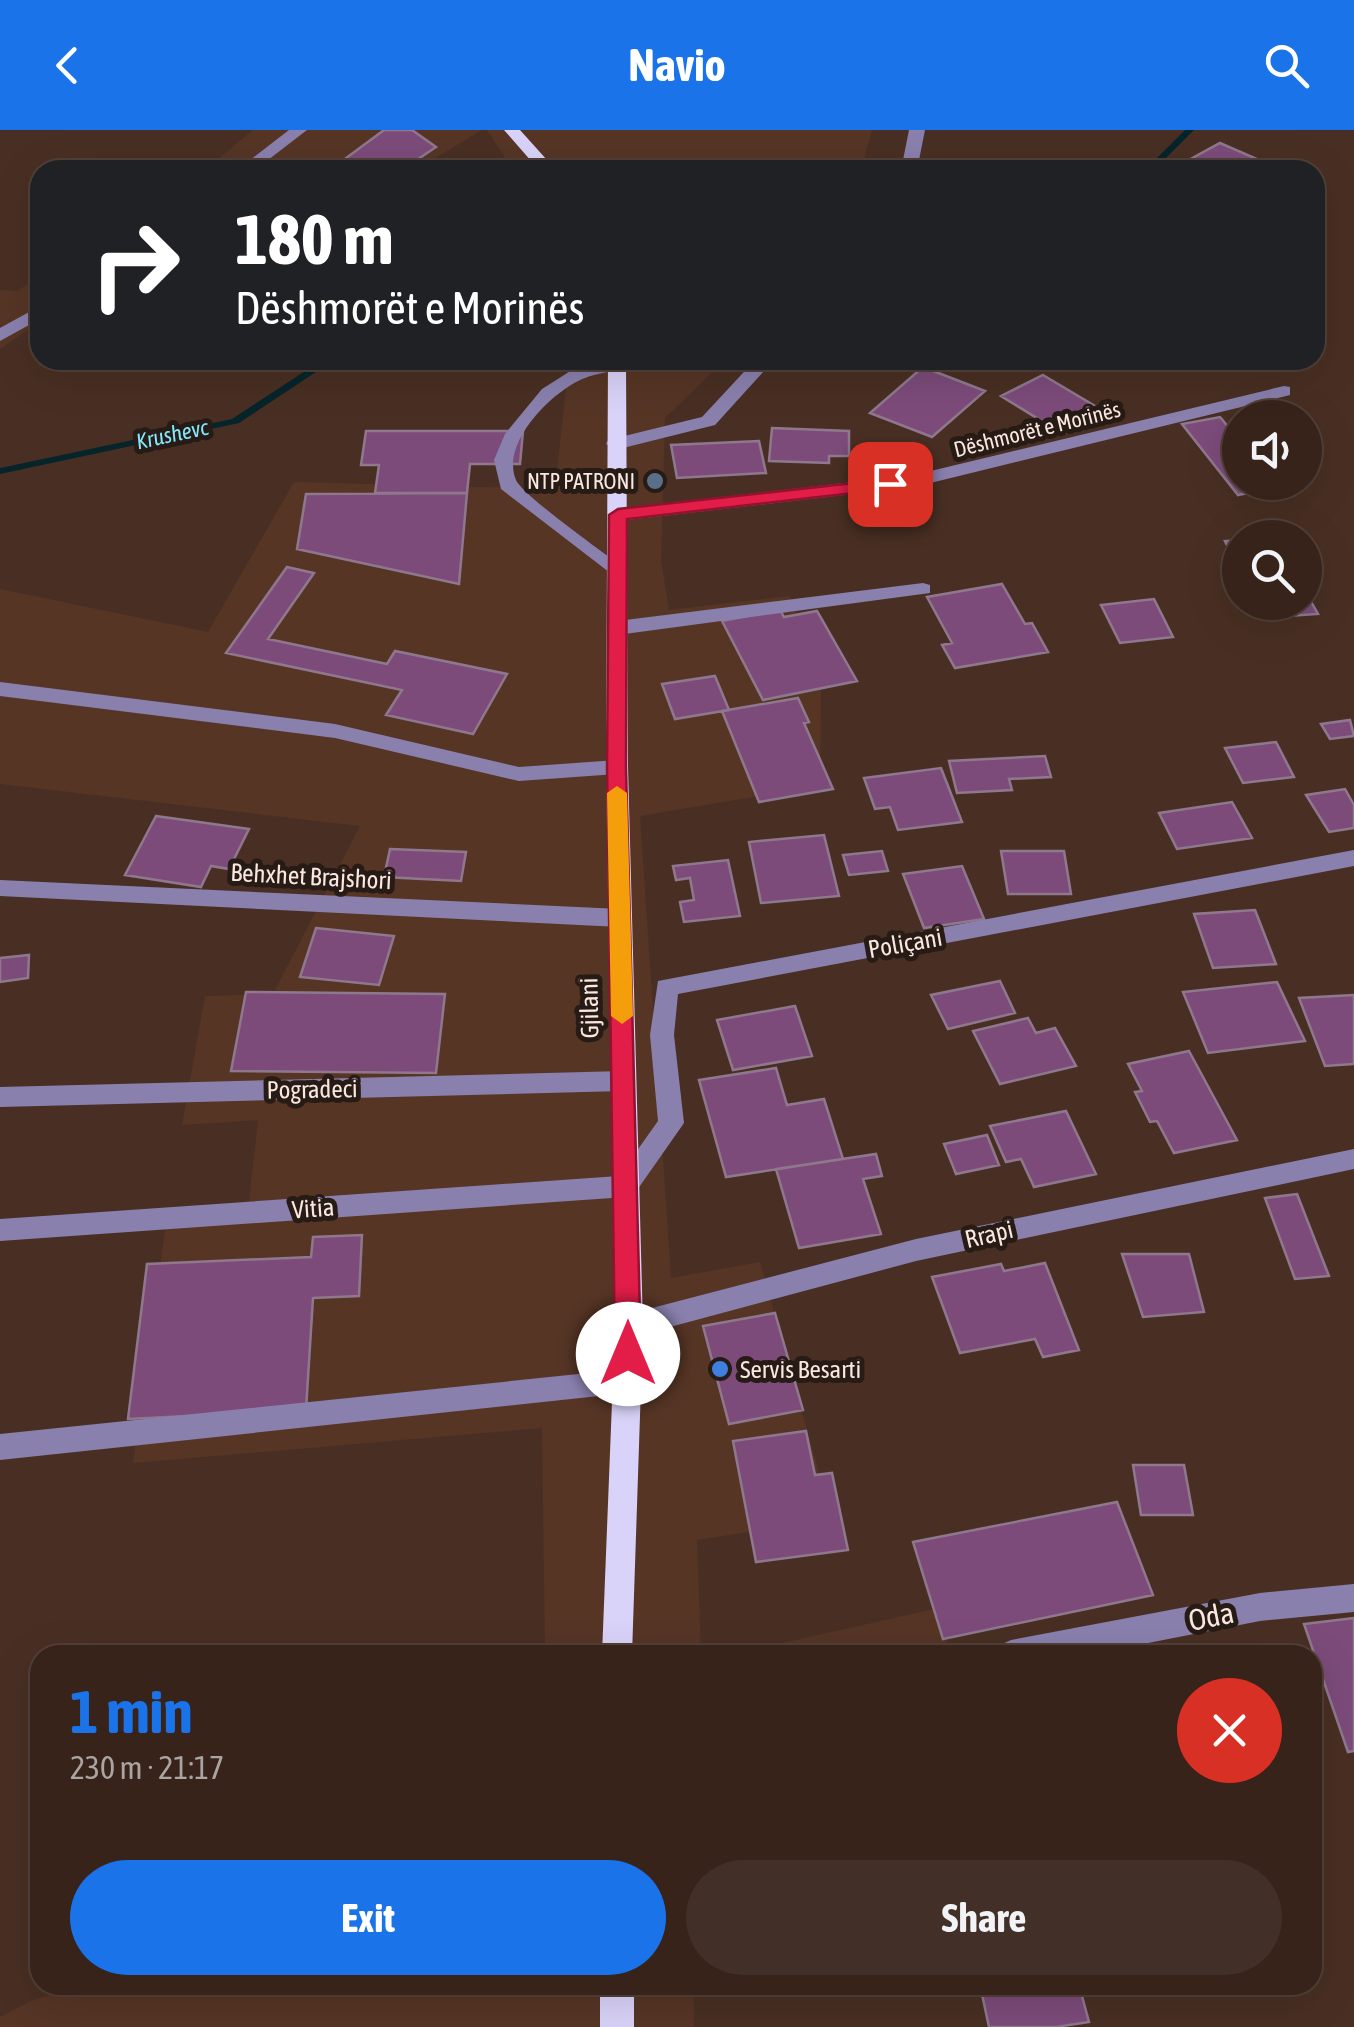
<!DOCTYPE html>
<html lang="en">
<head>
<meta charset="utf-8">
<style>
  body { margin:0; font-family:"Asap Condensed",sans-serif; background:#422f27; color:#f1f3f6; height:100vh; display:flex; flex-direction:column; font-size:38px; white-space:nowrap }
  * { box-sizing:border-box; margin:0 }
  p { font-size:32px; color:#aaa4a2 }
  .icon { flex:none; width:55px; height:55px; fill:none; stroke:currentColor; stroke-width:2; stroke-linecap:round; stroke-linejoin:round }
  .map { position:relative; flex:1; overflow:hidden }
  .details { position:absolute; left:30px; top:1515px; width:1292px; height:350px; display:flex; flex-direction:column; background:#37231a; border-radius:30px; box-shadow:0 10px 40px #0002,0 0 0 2px #514039 }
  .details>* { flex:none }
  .guide { position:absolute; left:30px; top:30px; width:1295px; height:210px; border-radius:30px; box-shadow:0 10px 40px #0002,0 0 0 2px #514039; background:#202124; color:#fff; overflow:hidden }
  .buttons { position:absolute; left:1222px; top:270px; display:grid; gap:20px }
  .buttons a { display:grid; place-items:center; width:100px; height:100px; border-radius:50%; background:#37231a; box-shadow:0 10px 40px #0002,0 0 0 2px #514039; font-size:50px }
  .pin { position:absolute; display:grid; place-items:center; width:85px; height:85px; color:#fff; margin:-42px; border-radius:20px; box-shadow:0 5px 15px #0006 }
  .me { position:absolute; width:110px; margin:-55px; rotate:0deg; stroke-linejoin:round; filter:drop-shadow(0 0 8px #0008) }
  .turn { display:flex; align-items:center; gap:35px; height:210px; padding:0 40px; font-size:45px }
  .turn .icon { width:130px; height:130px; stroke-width:2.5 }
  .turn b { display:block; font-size:70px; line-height:85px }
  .round { display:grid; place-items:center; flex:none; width:105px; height:105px; border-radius:52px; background:#422f27 }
  .headline { display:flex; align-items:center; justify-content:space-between; height:170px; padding:0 40px }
  h1 { font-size:60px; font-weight:700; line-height:75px; color:#1a73e8 }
  .cta { display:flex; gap:20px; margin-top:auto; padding:20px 40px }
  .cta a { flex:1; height:115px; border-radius:60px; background:#1a73e8; color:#fff; font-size:40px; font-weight:700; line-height:115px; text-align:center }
  .cta a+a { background:#422f27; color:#f1f3f6 }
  header { display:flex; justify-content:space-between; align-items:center; height:130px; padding:0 40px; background:#1a73e8; color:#fff; font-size:45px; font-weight:700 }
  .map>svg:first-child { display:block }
  .built { fill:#563525 }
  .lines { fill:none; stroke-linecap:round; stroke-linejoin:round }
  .stream { fill:#06252b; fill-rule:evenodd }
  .building { fill:#7c4b7a; stroke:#8f788e; stroke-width:2.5 }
  .minor { fill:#8a80ae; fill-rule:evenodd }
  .major { fill:#dad3f9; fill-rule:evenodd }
  .route { fill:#e11d48; stroke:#92132f; stroke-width:2.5 }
  .slow { fill:#f59e0b }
  .service-dot { fill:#5c6f8a; stroke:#271b15; stroke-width:4 }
  .shop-dot { fill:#3f7fe0; stroke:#271b15; stroke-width:4 }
  .labels { text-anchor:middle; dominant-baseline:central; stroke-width:10; stroke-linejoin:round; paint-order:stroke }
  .far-street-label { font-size:22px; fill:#f9e7e0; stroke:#271b15 }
  .far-water-label { font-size:22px; font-style:italic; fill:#84e9ff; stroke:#271b15 }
  .far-poi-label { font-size:22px; fill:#f9e7e0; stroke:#271b15; text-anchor:end }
  .street-label { font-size:25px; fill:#f9e7e0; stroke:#271b15 }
  .poi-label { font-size:25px; fill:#f9e7e0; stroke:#271b15; text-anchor:start }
  .near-street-label { font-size:30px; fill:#f9e7e0; stroke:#271b15 }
</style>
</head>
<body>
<header><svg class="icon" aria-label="back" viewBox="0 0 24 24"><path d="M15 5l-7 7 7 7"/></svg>Navio<svg class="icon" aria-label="search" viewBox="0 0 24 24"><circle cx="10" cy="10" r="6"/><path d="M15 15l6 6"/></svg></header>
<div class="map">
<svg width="1354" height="1897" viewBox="0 0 1354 1897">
  <rect width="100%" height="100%" fill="#492f23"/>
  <path class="built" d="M253,0H482L415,40H205Z
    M487,0H872L861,40H513Z
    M40,146V192L0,219V160L17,161Z
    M569,230H725L665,288L661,431L669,480L789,466L821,544L820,656L640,686L671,1148L760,1132L832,1389L697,1410L701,1525H545L542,1298L133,1333L167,1086L249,1071L258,990L182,995L205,866L273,864L360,696L0,654V459L208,502L294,352L555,359Z
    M939,1478L950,1525H728Z
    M85,1855H694V1897H0V1887L33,1870Z"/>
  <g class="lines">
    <path class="stream" d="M1185,0H1194L1154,40H1145Z
      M879,31L911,37L915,40L879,37L868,40H854Z
      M322,230H334L239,293L0,344V338L232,289Z"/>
  </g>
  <path class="building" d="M384,0H412L436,17L402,40H330Z
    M1220,13L1282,40H1187L1178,36Z
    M923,237L985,261L932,307L870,283Z
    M1043,245L1105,282L1063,304L1001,266Z
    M1220,287L1240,311V352H1274L1277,357L1238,365L1182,294Z
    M772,298L849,301V326H829V333L769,331Z
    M366,301H523L520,334H470L467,363H375L379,335H361Z
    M759,311L766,343L677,348L671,315Z
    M467,363L459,454L297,419L306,364Z
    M1240,410V442L1225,411Z
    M287,437L314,443L268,509L387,534L395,521L507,544L473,604L386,585L402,560L226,523Z
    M1002,454L1025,494L1032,493L1048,522L955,538L942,515L952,513L927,467Z
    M1305,461L1318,484L1261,488L1254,472H1305Z
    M1154,469L1173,507L1120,513L1101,475Z
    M780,480L784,487L817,481L857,551L763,570L722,491Z
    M715,546L729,580L675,589L662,554Z
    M798,568L809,592L804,593L833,659L759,672L722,581Z
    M1350,590L1354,606L1330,609L1321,594Z
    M1276,612L1294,647L1243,653L1225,618Z
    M1045,626L1051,647L1009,649L1012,660L957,663L949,631Z
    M941,638L962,692L898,700L890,677L875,679L864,648Z
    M1345,659L1354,675V698L1329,702L1306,665Z
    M1232,672L1252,708L1177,719L1159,683Z
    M156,686L249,699L229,739L211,736L201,757L125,745Z
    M824,705L839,766L761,773L749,712Z
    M390,719L466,722L461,751L384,747Z
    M882,721L888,741L849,745L843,725Z
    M1001,721H1064L1071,764H1008Z
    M728,730L740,786L684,792L680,772L694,770L690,748L676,750L673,736Z
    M962,736L984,789L924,798L903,744Z
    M1255,780L1276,834L1213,838L1194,784Z
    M316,798L394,806L379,855L300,847Z
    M29,825L28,848L0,852V828Z
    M1000,851L1015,883L948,899L931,865Z
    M1277,852L1305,911L1208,923L1183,862Z
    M246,862L445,864L436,943L231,941Z
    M1354,865V934L1325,936L1299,868Z
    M795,876L812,926L733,940L717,890Z
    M1028,888L1036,903L1055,898L1076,936L1000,954L973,901Z
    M1189,921L1237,1010L1174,1023L1157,991L1150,992L1135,962L1142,961L1128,934Z
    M776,938L787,975L824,969L843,1029L726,1047L699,950Z
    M1066,981L1096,1044L1034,1057L1021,1029L1006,1032L990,996Z
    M987,1005L999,1035L956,1044L944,1014Z
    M876,1024L882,1046L863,1049L881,1104L799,1118L776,1039Z
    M1297,1064L1329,1146L1295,1149L1265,1068Z
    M362,1105L359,1166L313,1168L306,1280L128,1289L147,1134L311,1127L313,1107Z
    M1122,1124H1189L1204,1182L1143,1187Z
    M1045,1133L1079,1220L1043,1227L1035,1209L960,1223L932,1147L1001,1134L1004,1141Z
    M775,1183L803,1280L729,1294L703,1196Z
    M806,1301L815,1345L832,1343L848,1420L756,1432L733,1311Z
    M1133,1335H1184L1193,1385H1141Z
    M1117,1372L1153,1465L943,1509L913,1412Z
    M1354,1488V1621L1348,1622L1304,1494Z
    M980,1855H1079L1089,1892L1056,1897H989Z"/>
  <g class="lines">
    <path class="minor" d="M289,0H307L255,40H237Z
      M909,0H925L917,40H901Z
      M40,176V189L0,211V198Z
      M615,230L623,231V239C611,242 597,243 585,248C553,260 500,313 516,350C523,366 606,424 625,439V447L618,449L501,359L494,330L505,304L542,259L572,240Z
      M755,230H774L715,295L615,320L606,314L608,310L702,287Z
      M1284,256L1290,257V265L914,357L618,391L608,385L618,379L914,345Z
      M923,453L930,455V463L617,505L607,498L617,491Z
      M0,552L335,594L519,637L617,630L628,637L617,644L519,651L335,608L0,566Z
      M1354,720V736L678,864L674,905L684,993L635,1063L626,1067L0,1111V1089L619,1046L658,991L650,905L658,851Z
      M0,750L620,779L632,788L620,797L0,766Z
      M623,941L632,944L636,951L632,958L623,961L0,977V957Z
      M1354,1019V1039L916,1131L629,1208L619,1204L615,1196L619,1188L629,1184L916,1109Z
      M627,1239L637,1242L641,1251L637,1260L627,1263L0,1330V1304Z
      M1354,1454V1482L1260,1491L1087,1525H996L1000,1515L1011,1510L1260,1463Z"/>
    <path class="major" d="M504,0H520L556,40H539Z
      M608,230H626L628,637L643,1196L632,1525H602L615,1196L606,637Z
      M600,1855H634V1897H600Z"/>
  </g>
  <path class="route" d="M890,349L899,354L897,358L627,389L626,637L641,1224L637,1231L628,1234L619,1231L615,1224L607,637L609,385L618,379Z"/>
  <path class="slow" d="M617,656L627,663L633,886L622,894L611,886L607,663Z"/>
  <circle class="service-dot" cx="655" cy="351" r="10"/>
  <circle class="shop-dot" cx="720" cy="1239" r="10"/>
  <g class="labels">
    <g class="far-street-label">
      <text transform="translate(1037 299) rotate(-14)">Dëshmorët e Morinës</text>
    </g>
    <g class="far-water-label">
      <text transform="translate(172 304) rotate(-12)">Krushevc</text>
    </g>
    <g class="far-poi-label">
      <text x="635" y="351">NTP PATRONI</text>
    </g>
    <g class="street-label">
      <text transform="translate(311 746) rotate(3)">Behxhet Brajshori</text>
      <text transform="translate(905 813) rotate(-10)">Poliçani</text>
      <text transform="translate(589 878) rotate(-91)">Gjilani</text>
      <text transform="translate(312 959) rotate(-1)">Pogradeci</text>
      <text transform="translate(313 1078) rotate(-4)">Vitia</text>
      <text transform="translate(989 1104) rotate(-13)">Rrapi</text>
    </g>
    <g class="poi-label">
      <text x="740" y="1239">Servis Besarti</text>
    </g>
    <g class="near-street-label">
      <text transform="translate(1211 1486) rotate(-11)">Oda</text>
    </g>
  </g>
</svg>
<div class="buttons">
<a><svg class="icon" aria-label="sound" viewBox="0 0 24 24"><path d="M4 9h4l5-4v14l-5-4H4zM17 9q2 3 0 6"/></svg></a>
<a><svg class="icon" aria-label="search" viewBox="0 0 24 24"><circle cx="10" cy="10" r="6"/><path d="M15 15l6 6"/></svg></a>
</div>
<div class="pin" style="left:890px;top:354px;background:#d93025"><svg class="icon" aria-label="arrive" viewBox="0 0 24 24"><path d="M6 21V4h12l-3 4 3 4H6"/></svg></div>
<svg class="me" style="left:628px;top:1224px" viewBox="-20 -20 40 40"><circle r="19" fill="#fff"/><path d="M0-13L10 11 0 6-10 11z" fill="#e11d48"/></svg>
<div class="guide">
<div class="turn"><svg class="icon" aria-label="right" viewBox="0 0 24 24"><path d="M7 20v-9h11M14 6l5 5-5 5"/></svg><div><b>180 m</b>Dëshmorët e Morinës</div></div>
</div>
<section class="details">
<div class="headline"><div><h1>1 min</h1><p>230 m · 21:17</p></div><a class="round" style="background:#d93025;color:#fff"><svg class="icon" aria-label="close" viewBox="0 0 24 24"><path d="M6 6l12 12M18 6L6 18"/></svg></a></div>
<div class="cta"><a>Exit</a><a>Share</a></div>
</section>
</div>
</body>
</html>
